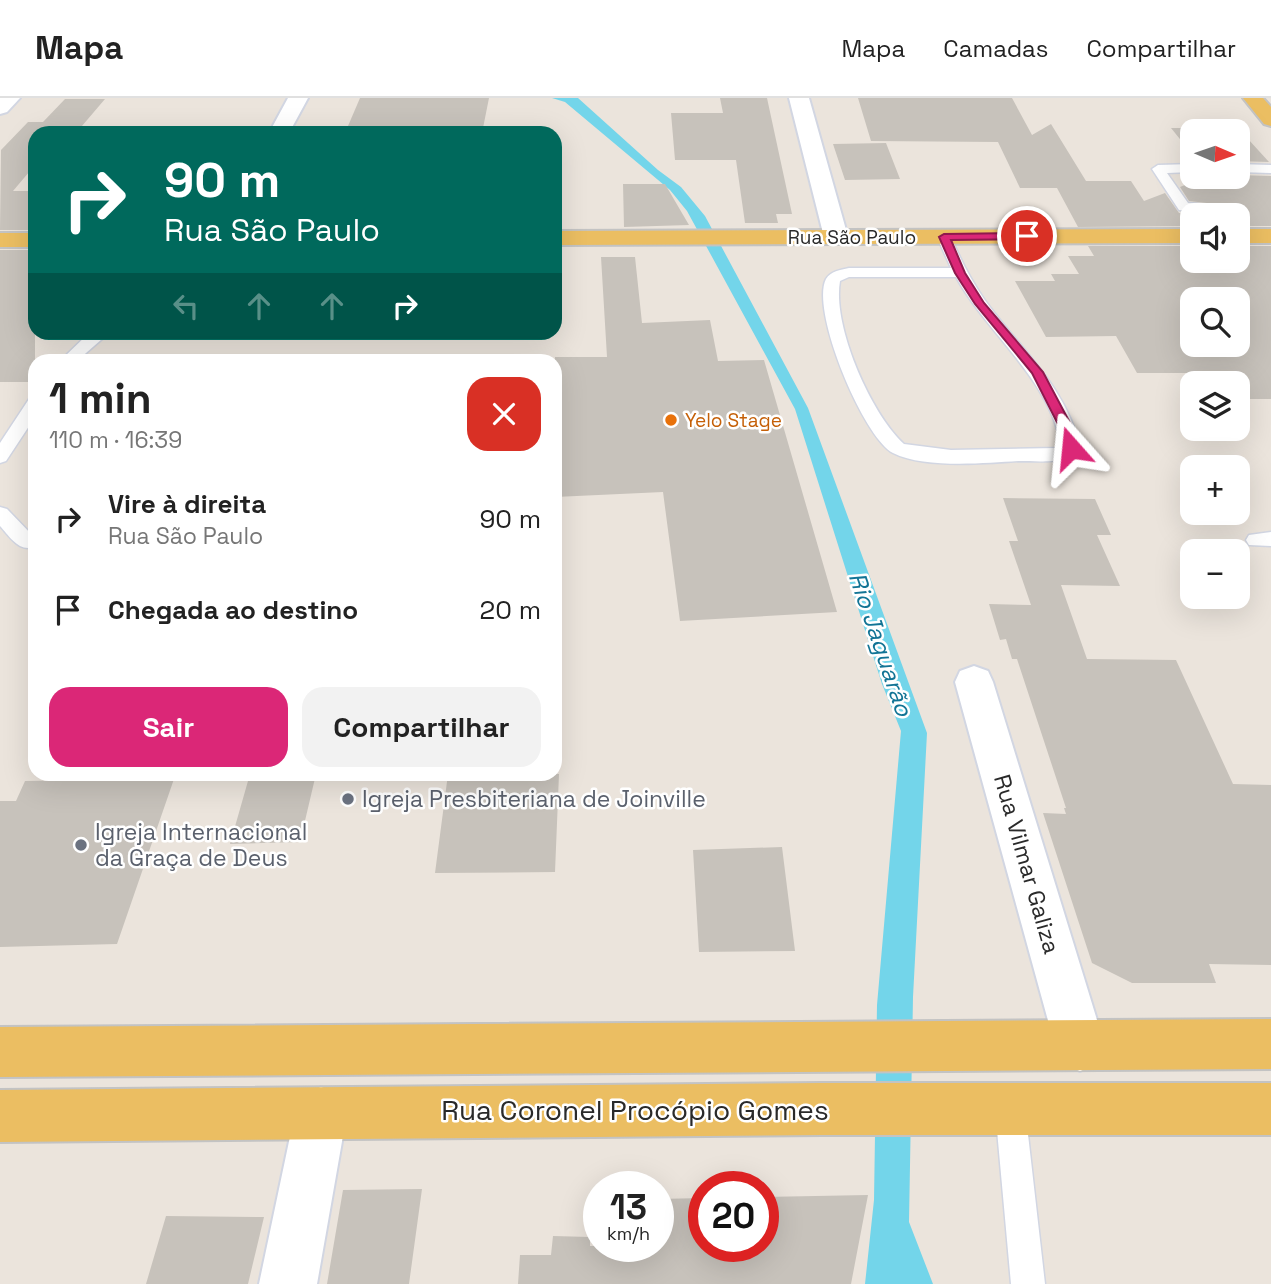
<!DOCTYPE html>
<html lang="pt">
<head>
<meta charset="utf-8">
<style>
  body { margin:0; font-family:"Space Grotesk",sans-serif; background:#f2f2f2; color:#222; height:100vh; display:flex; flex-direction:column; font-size:26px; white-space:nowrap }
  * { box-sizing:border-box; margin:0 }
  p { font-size:23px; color:#767676 }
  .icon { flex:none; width:38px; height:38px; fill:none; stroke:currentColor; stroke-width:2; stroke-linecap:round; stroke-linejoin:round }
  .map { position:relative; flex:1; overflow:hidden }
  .drawer { position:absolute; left:28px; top:256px; width:534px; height:427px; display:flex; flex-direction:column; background:#fff; border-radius:21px; box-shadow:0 7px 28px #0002 }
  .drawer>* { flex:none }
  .banner { position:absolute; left:28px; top:28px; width:534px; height:214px; border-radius:21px; box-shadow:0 7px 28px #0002; background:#00695c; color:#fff; overflow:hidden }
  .needle { width:46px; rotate:92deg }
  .buttons { position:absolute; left:1180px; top:21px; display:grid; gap:14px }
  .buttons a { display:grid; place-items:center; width:70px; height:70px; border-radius:14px; background:#fff; box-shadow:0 7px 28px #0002; font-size:35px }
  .speed { position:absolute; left:583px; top:1073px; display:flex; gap:14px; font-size:35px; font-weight:700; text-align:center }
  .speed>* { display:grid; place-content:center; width:91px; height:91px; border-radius:50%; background:#fff; box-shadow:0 7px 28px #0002; line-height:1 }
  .speed small { font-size:18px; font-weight:400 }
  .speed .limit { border:10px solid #d22; background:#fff; color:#111 }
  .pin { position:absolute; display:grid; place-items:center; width:60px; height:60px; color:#fff; margin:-30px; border:4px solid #fff; border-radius:50%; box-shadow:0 2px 7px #0007 }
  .me { position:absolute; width:77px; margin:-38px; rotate:342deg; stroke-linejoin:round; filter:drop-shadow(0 0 5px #0008) }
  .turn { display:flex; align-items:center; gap:24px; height:147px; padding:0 21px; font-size:32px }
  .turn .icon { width:91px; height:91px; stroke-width:2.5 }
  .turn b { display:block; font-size:49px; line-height:60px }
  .lanes { display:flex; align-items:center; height:66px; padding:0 21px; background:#0003; justify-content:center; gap:35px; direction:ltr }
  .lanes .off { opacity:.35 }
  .round { display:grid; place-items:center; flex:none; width:74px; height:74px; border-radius:21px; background:#f2f2f2 }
  .overview { display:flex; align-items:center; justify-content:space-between; height:119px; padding:0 21px }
  h1 { font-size:42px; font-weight:800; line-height:52px }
  .button { display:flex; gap:14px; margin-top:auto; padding:14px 21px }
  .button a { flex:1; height:80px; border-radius:21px; background:#db2777; color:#fff; font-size:28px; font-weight:800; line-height:80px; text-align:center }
  .button a+a { background:#f2f2f2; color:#222 }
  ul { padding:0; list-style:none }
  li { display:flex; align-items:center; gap:21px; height:91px; padding:0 21px }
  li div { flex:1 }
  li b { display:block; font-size:26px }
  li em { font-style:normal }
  header { display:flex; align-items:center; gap:42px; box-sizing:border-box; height:98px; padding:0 35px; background:#fff; border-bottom:2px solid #e0e0e0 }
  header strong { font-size:33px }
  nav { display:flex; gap:38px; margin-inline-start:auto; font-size:24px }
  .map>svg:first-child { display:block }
  .water { fill:#73d5ea }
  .building { fill:#c7c2bb; fill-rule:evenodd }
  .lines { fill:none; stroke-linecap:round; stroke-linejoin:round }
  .lane-casing { stroke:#d2d6e2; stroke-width:3 }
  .street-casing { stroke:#d2d6e2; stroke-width:4 }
  .secondary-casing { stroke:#d2d6e2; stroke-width:4 }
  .primary-casing { stroke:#c3c3c3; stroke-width:4 }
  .lane { fill:#fff; fill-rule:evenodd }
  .street { fill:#fff; fill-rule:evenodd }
  .secondary { fill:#fff; fill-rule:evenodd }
  .primary { fill:#ebbe62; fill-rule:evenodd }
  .route { fill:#db2777; stroke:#8e194d; stroke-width:2 }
  .food-dot { fill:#e8710a; stroke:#fff; stroke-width:2.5 }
  .worship-dot { fill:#6b7280; stroke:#fff; stroke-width:2.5 }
  .labels { text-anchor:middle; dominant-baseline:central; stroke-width:5; stroke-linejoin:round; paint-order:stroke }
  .far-street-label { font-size:19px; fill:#2a2a2a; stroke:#fff }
  .far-food-label { font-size:19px; fill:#c56008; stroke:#fff; text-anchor:start }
  .worship-label { font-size:23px; fill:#5b616d; stroke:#fff; text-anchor:start }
  .street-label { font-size:23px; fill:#2a2a2a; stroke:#fff }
  .water-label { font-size:24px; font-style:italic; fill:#127495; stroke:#fff }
  .near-street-label { font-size:28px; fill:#2a2a2a; stroke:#fff }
</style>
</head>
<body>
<header>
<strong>Mapa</strong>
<nav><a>Mapa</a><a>Camadas</a><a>Compartilhar</a></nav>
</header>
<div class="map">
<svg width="1271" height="1186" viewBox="0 0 1271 1186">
  <rect width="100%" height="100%" fill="#ebe4dc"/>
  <path class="water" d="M552,0H578L658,72L681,89L705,118L808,310L927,635L913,899L909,1124L933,1186H865L874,1102L877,907L901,633L882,586L795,311L687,113L670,92L565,4Z"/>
  <path class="building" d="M360,0H489L482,35H345Z
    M720,0H767L792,116H776L778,125H745L736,62H675L671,15H723Z
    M858,0H1012L1032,37L1051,26L1086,83H1131L1144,103L1165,95L1179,115L1211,117H1192V128L1078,129L1057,90H1020L998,44L871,43Z
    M65,1H105L76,35H35V67L13,93H35V132H0L1,52L28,24H43Z
    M1171,30H1238L1269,64L1237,63V33H1192V56Z
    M886,45L900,81L845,82L833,46Z
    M1237,77L1271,78V128H1237V119L1243,117L1242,109L1189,103L1180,89L1205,79H1237Z
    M623,86H665L689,127L624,129Z
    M1088,148H1192V163H1237V148H1271V301H1237V285H1193L1186,275H1137L1116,238L1046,239L1015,183H1055L1051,176H1079L1068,158H1094ZM1192,201H1237V247H1192Z
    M0,152H35V284H0Z
    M601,159H635L642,225L710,222L718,263L764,262L837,514L680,523L663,394L555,399V259H607Z
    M1003,400L1095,401L1111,437H1097L1120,488L1061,487L1087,561L1176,562L1233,686L1271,687V867L1209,866L1216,885H1132L1092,865L1043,715L1066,716L1064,710H1066L1017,561H1012L1006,541L1000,542L989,506L1031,507L1009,443H1018Z
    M250,676H316L300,744L230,746Z
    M448,676H559L555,774L435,775Z
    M174,681L117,846L0,849V703H16L25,683Z
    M782,749L795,853L699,854L693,752Z
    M422,1091L409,1186H327L343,1092Z
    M868,1097L851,1186H518L520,1157H551L553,1138L590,1139V1148H658V1101L704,1100V1148H763V1099Z
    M166,1118L264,1119L248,1186H146Z"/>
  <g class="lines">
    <defs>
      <path id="lane" d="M1192,66V74L1167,75L1188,105L1235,110L1240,111V117L1179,112L1152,71L1158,67Z
        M1237,66L1271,67V75L1237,74Z
        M944,135L951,139C960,161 971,182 984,201C1019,250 1067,289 1080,350C1069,367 1038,363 1020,363C985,365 925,371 893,355C863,339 810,212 826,181C831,173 840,172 849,170H951L937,139ZM849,179H956C988,237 1049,280 1061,347L1056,350L951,352L904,346C871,316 832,228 840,183Z
        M90,234H110L78,262H61Z
        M35,299V319L6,363L0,365V345L29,301Z
        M0,409L7,411L34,439V449C19,454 10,439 0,428Z
        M1271,434V448L1249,447L1246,442L1249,437Z
        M1010,995L1021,999L1025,1010L1045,1186H1011L995,1010L999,999Z"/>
      <path id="street" d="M288,0H308L289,35H269Z
        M789,0H809L848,139L844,144H828L824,139Z
        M974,568L988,573L993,584L1105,948L1098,966L1080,973L1062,966L1055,948L955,584L960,573Z
        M321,989L339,997L347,1015L317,1186H259L295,1015L303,997Z"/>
      <path id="secondary" d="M0,0H20L7,14L0,16Z"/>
      <path id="primary" d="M1243,0H1263L1271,9V28L1264,26Z
        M1192,131V145L555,147V133Z
        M1237,131H1271V145H1237Z
        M0,135H35V149H0Z
        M1271,921V971L0,979V929Z
        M822,985H1271V1037H822L0,1044V992Z"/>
    </defs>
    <use href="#lane" class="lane-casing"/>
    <use href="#street" class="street-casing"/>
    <use href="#secondary" class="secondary-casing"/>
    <use href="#primary" class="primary-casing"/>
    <use href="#lane" class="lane"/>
    <use href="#street" class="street"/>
    <use href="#secondary" class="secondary"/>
    <use href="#primary" class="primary"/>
  </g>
  <path class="route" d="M1027,135L1032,138L1030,141L951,142L965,175L984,205L1043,274L1077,338L1078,350L1071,354L1065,350L1064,338L1032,275L975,206L955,175L939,139L944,136Z"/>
  <circle class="food-dot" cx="671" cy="322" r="7"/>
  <g class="worship-dot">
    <circle cx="348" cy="701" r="7"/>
    <circle cx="81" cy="747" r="7"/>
  </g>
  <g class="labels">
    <g class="far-street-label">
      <text x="852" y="139">Rua São Paulo</text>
    </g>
    <g class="far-food-label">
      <text x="685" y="322">Yelo Stage</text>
    </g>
    <g class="worship-label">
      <text x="362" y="701">Igreja Presbiteriana de Joinville</text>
      <text x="95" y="734">Igreja Internacional<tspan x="95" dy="26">da Graça de Deus</tspan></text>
    </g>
    <g class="street-label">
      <text transform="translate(1027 766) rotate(74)">Rua Vilmar Galiza</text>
    </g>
    <g class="water-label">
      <text transform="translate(881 546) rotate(71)">Rio Jaguarão</text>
    </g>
    <g class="near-street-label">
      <text x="635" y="1012">Rua Coronel Procópio Gomes</text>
    </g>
  </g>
</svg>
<div class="buttons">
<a><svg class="needle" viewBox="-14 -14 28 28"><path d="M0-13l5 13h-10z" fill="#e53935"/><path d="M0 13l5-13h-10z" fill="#767676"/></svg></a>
<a><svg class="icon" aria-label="sound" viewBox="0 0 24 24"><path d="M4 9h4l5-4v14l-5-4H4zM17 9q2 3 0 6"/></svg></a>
<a><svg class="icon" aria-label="search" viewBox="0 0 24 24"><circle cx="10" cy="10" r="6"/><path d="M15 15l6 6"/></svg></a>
<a><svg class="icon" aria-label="layers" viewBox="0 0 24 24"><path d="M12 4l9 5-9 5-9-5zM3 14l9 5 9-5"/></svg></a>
<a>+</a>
<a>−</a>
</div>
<div class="speed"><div>13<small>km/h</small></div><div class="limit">20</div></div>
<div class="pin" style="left:1027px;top:138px;background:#d93025"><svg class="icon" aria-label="arrive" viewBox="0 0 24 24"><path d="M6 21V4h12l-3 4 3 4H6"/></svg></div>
<svg class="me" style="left:1071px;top:350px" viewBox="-20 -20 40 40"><path d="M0-17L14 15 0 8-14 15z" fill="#db2777" stroke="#fff" stroke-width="4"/></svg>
<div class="banner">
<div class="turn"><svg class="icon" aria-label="right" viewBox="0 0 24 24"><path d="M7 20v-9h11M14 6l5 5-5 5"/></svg><div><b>90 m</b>Rua São Paulo</div></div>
<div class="lanes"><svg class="icon off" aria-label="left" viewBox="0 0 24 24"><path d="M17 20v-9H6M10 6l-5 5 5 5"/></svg><svg class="icon off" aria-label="ahead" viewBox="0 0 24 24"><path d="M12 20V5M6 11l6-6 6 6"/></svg><svg class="icon off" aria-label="ahead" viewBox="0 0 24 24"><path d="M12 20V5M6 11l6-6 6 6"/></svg><svg class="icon" aria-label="right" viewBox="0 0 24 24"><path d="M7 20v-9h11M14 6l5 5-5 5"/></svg></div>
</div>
<section class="drawer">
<div class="overview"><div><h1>1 min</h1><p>110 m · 16:39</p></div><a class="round" style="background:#d93025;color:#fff"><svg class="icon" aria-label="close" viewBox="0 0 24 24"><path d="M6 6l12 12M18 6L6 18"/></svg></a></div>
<ul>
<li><svg class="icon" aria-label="right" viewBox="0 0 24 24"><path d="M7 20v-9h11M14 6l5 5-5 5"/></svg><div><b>Vire à direita</b><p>Rua São Paulo</p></div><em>90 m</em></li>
<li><svg class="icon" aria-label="arrive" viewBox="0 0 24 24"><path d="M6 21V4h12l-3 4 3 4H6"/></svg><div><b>Chegada ao destino</b></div><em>20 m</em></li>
</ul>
<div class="button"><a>Sair</a><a>Compartilhar</a></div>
</section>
</div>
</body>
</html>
